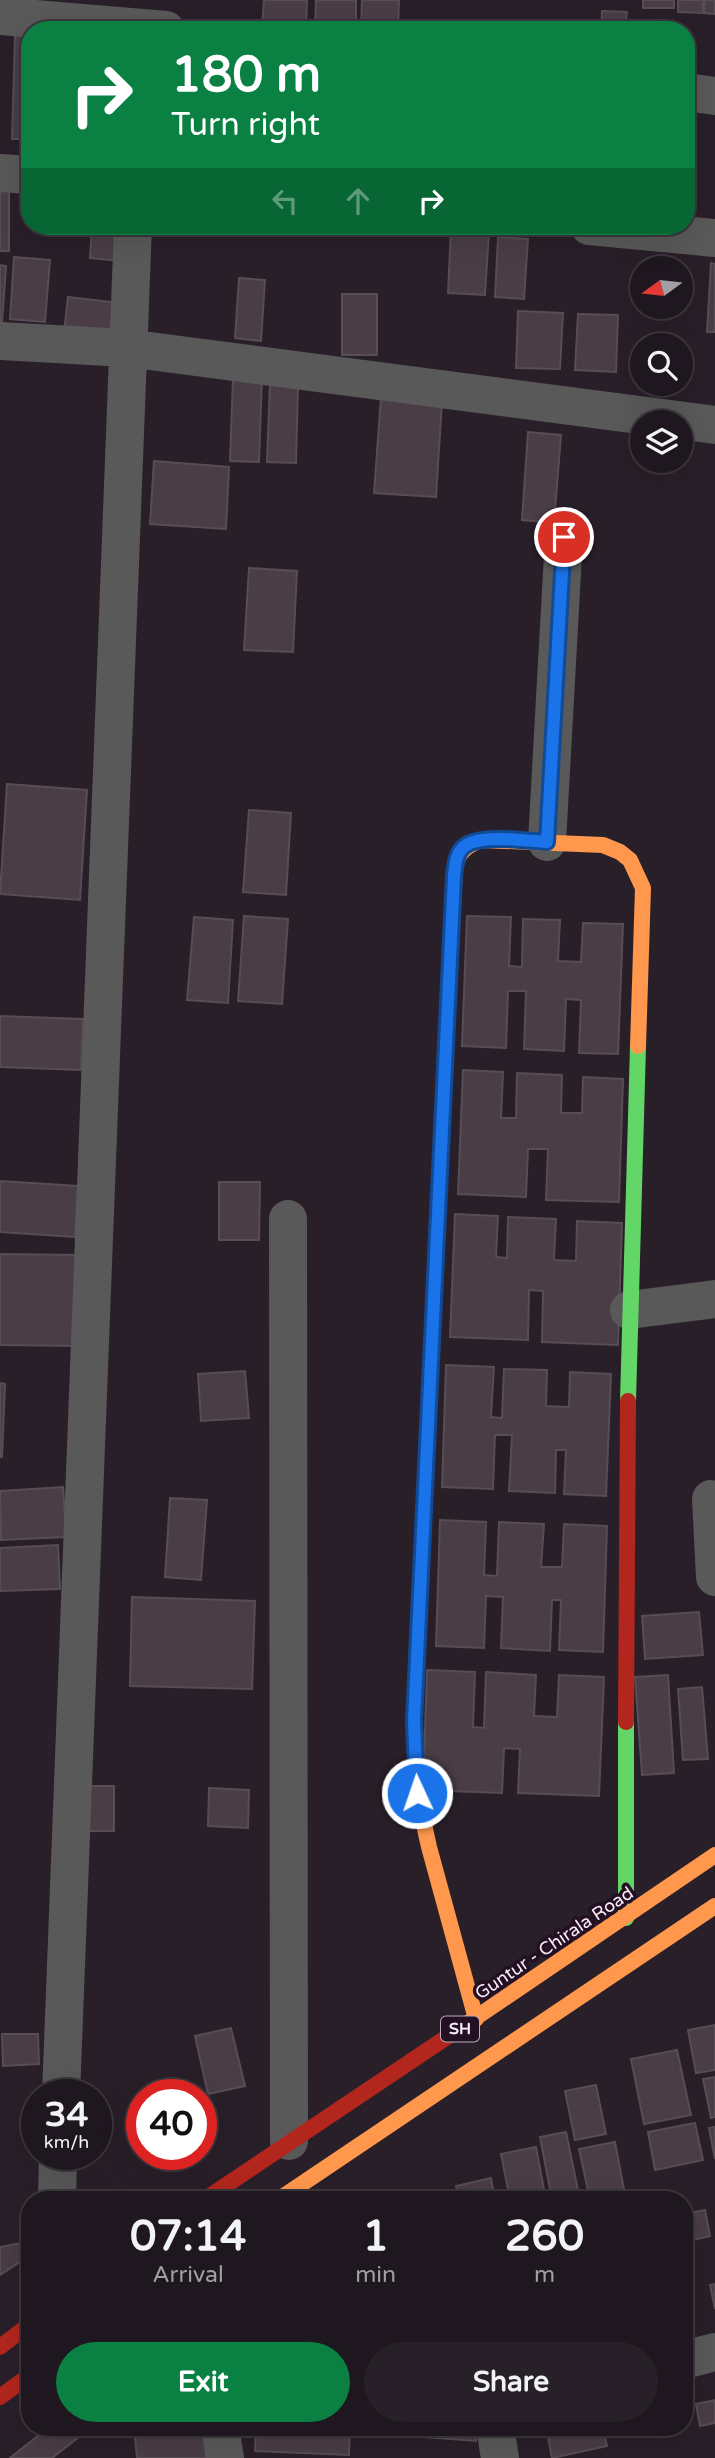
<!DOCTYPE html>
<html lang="en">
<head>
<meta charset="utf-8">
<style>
  body { margin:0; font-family:"Varela Round",sans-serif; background:#272028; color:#f1f3f6; height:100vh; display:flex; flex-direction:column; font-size:26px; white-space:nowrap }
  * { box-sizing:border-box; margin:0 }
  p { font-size:23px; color:#a19fa4 }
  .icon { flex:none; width:38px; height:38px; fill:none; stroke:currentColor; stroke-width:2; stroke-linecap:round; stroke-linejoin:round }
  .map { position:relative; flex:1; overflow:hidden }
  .details { position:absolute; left:21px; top:2191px; width:672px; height:245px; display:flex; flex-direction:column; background:#1f171f; border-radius:28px; box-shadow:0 7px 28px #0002,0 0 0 2px #3c363d }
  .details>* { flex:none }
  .banner { position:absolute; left:21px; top:21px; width:674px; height:214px; border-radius:28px; box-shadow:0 7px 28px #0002,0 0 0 2px #3c363d; background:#0b8043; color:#fff; overflow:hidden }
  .needle { width:46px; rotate:255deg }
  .fabs { position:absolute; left:630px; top:256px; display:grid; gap:14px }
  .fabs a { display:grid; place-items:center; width:63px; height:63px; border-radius:50%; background:#1f171f; box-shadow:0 7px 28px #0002,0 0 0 2px #3c363d; font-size:35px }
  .speed { position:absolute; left:21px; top:2079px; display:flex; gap:14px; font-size:35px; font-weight:700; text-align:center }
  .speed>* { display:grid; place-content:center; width:91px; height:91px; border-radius:50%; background:#1f171f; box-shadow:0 7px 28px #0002,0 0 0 2px #3c363d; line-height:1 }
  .speed small { font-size:18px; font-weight:400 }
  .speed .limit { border:10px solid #d22; background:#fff; color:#111 }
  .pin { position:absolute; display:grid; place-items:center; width:60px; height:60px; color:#fff; margin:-30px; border:4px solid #fff; border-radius:50%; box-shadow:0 2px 7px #0007 }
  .me { position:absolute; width:77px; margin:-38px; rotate:357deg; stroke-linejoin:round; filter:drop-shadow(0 0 5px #0008) }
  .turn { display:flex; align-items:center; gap:24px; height:147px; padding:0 35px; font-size:32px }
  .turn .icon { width:91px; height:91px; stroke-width:2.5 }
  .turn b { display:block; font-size:49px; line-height:60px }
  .lanes { display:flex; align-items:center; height:66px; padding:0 35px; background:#0003; justify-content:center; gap:35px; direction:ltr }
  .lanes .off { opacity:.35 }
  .eta { display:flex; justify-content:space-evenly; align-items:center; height:119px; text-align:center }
  .eta b { font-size:42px; font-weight:700; line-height:49px }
  .primary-button { display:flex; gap:14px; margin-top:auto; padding:14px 35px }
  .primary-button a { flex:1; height:80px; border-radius:42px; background:#0b8043; color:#fff; font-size:28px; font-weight:700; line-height:80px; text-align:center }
  .primary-button a+a { background:#272028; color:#f1f3f6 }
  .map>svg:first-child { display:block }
  .building { fill:#4a3d46; stroke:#574d54; stroke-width:2 }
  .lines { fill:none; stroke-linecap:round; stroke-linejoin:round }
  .street { stroke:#585958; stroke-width:38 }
  .fast { stroke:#63d668; stroke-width:16 }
  .slow { stroke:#ff974d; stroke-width:16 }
  .jam { stroke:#b3261e; stroke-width:16 }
  .route-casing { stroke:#114b97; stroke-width:18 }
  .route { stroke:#1a73e8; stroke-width:12 }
  .labels { text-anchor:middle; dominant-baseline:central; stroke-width:7; stroke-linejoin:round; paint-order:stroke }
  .shield { fill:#231123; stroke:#baacba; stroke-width:2 }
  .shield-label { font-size:16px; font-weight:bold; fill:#fbeefa }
  .street-label { font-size:18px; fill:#fbeefa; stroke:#231123 }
</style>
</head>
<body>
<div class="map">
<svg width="715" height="2458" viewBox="0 0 715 2458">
  <rect width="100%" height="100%" fill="#291f29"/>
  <path class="building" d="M264,0H307L306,29L262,27Z
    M316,0H356V30L315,29Z
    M362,0H399L398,30H361Z
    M643,0H674V8H643Z
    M678,0H703V13L678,12Z
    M705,0H715V14L704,13Z
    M602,11L627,12L625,30H601Z
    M15,36H30V139H12Z
    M0,184H9V251H0Z
    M92,226H123L120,261L90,258Z
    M451,229L489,231L485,295L448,293Z
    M498,237L528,239L524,299L495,297Z
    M14,257L50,260L45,322L10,319Z
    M711,263L715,264V332H707Z
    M0,265L6,266L2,323H0Z
    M239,278L265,280L261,341L235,338Z
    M342,294H377V355H342Z
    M68,297L119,303L115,337L64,332Z
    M518,311L563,313L560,369L516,368Z
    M578,314L618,315L616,372L575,370Z
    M233,377L262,378L259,462L230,461Z
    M270,382L298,384L296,463L267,462Z
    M381,397L442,401L436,497L374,493Z
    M528,432L561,435L554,523L522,520Z
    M154,461L229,467L226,529L150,524Z
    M249,568L297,571L293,652L244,650Z
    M7,784L87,790L80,900L0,894Z
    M249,810L291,813L286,895L243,892Z
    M244,916L288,919L282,1004L238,1001Z
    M467,916L511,917L509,966L522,967L523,919L560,920L558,961L581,962L583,923L623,924L618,1054L579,1053L581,1000L566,999L564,1051L524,1049L526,991H508L506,1048L462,1046Z
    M194,917L233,920L228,1003L187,1000Z
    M0,1016L83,1019L81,1070L0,1067Z
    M463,1070L503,1072L501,1118H516L517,1073L562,1075L561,1113H582L583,1077L623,1079L619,1202L546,1200L548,1149H528L526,1197L458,1194Z
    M0,1181L78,1186L75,1237L0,1232Z
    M219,1182H260L259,1240H219Z
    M455,1214L498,1216L496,1257L507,1258L508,1217L556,1219L554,1260L576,1261L577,1221L622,1223L618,1345L542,1342L543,1291L529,1290L528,1340L450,1337Z
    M0,1254L80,1255L79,1346L0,1345Z
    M446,1365L494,1367L491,1417L502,1418L504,1369L547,1370L546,1406L569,1407L570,1372L611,1374L606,1496L564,1494L566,1450H556L555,1493L509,1491L512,1435H495L493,1489L442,1487Z
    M245,1371L249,1418L201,1421L198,1374Z
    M0,1383L5,1384L2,1457H0Z
    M63,1487L66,1537L1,1540L0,1491Z
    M170,1498L207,1500L201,1580L165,1577Z
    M440,1520L486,1522L484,1575L497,1576L499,1522L544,1524L541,1567H562L564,1524L607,1526L603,1652L559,1650L561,1600H552L550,1651L501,1648L503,1597L486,1596L484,1648L436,1646Z
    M58,1545L60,1589L0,1591V1548Z
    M132,1597L255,1601L252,1689L130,1686Z
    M699,1612L703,1655L645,1659L642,1616Z
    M427,1670L475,1672L473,1727L484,1728L486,1672L536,1675L534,1716L557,1717L559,1675L604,1677L599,1796L518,1793L520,1749L504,1748L502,1793L423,1790Z
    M668,1675L674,1773L642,1775L635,1677Z
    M702,1687L708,1759L683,1760L678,1689Z
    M87,1786H114V1831H87Z
    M209,1788L249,1790L248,1828L208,1826Z
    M715,2025V2070L696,2073L688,2030Z
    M231,2028L245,2086L208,2094L195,2036Z
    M2,2034H38L39,2064L3,2066Z
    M677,2050L691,2115L644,2124L631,2059Z
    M715,2077V2117L711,2118L703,2079Z
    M596,2085L606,2134L575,2140L565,2091Z
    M695,2123L703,2160L655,2170L648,2132Z
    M715,2127V2159L709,2128Z
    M566,2132L580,2200H552L540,2137Z
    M615,2142L626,2200H590L579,2149Z
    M536,2147L546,2200H510L501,2154Z
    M491,2178L495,2200H459L456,2186Z
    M705,2210L710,2236L684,2242V2214Z
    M26,2242L29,2256L0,2275V2247Z
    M715,2284V2309L710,2285Z
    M715,2400V2423L700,2426L696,2404Z
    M49,2427H92L52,2458H10Z
    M134,2427H207L210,2458H137Z
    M256,2427H350L349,2455L255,2451Z
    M360,2427H477L476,2441L359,2432Z
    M546,2427H603L607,2446L552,2458Z"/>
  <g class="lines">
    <path class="street" d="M0,16L166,30
      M686,92L715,96
      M0,173L30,175
      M589,226L715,238
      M0,341L127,348L715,425
      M547,842L564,537
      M288,1219L289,2141
      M629,1310L715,1299
      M711,1499L715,1577
      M61,2095L133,226
      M57,2200L58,2154
      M684,2360L715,2352
      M220,2427L225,2458
      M495,2427L500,2458"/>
    <path class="fast" d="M628,1401L638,1046
      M626,1722V1918"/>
    <path class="slow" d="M446,1045L455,868C458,852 466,846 481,840L603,845L620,852L630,860L643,888L638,1046
      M421,1580L414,1721L417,1793L429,1847L476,2019
      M465,2025L715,1855
      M278,2200L715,1906"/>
    <path class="jam" d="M421,1580L446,1045
      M626,1722L628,1401
      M204,2200L465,2025
      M0,2347L30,2324
      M0,2397L30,2375"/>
  </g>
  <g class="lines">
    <defs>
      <path id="route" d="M417,1793L414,1721L454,876C455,866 456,852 465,846C481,834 528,841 547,842L564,537"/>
    </defs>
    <use href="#route" class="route-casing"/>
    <use href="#route" class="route"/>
  </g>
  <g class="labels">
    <rect class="shield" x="441" y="2016.5" width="38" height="25" rx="5"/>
    <g class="shield-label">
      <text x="460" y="2029">SH</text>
    </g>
    <g class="street-label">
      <text transform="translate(554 1943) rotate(-34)">Guntur - Chirala Road</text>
    </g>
  </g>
</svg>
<div class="fabs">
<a><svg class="needle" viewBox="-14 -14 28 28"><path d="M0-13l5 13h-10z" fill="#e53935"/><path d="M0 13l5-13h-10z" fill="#a19fa4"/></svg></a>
<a><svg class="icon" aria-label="search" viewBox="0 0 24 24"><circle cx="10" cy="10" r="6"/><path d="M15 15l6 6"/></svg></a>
<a><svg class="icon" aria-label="layers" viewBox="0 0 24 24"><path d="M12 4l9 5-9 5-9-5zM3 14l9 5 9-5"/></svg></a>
</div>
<div class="speed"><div>34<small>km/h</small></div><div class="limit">40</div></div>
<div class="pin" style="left:564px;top:537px;background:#d93025"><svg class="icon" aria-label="arrive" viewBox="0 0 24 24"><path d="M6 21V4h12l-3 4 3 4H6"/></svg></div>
<svg class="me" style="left:417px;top:1793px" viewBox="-20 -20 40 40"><circle r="17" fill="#1a73e8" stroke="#fff" stroke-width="3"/><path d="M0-11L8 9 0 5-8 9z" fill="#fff"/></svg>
<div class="banner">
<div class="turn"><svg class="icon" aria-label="right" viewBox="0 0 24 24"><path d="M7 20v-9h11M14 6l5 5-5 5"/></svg><div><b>180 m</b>Turn right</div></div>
<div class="lanes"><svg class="icon off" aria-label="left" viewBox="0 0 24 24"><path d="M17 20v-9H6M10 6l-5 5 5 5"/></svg><svg class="icon off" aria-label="ahead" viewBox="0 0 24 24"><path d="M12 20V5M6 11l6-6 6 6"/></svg><svg class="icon" aria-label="right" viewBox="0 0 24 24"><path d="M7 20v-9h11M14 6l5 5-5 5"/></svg></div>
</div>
<section class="details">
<div class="eta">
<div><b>07:14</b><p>Arrival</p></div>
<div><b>1</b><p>min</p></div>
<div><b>260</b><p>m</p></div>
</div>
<div class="primary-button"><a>Exit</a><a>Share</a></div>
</section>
</div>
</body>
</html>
